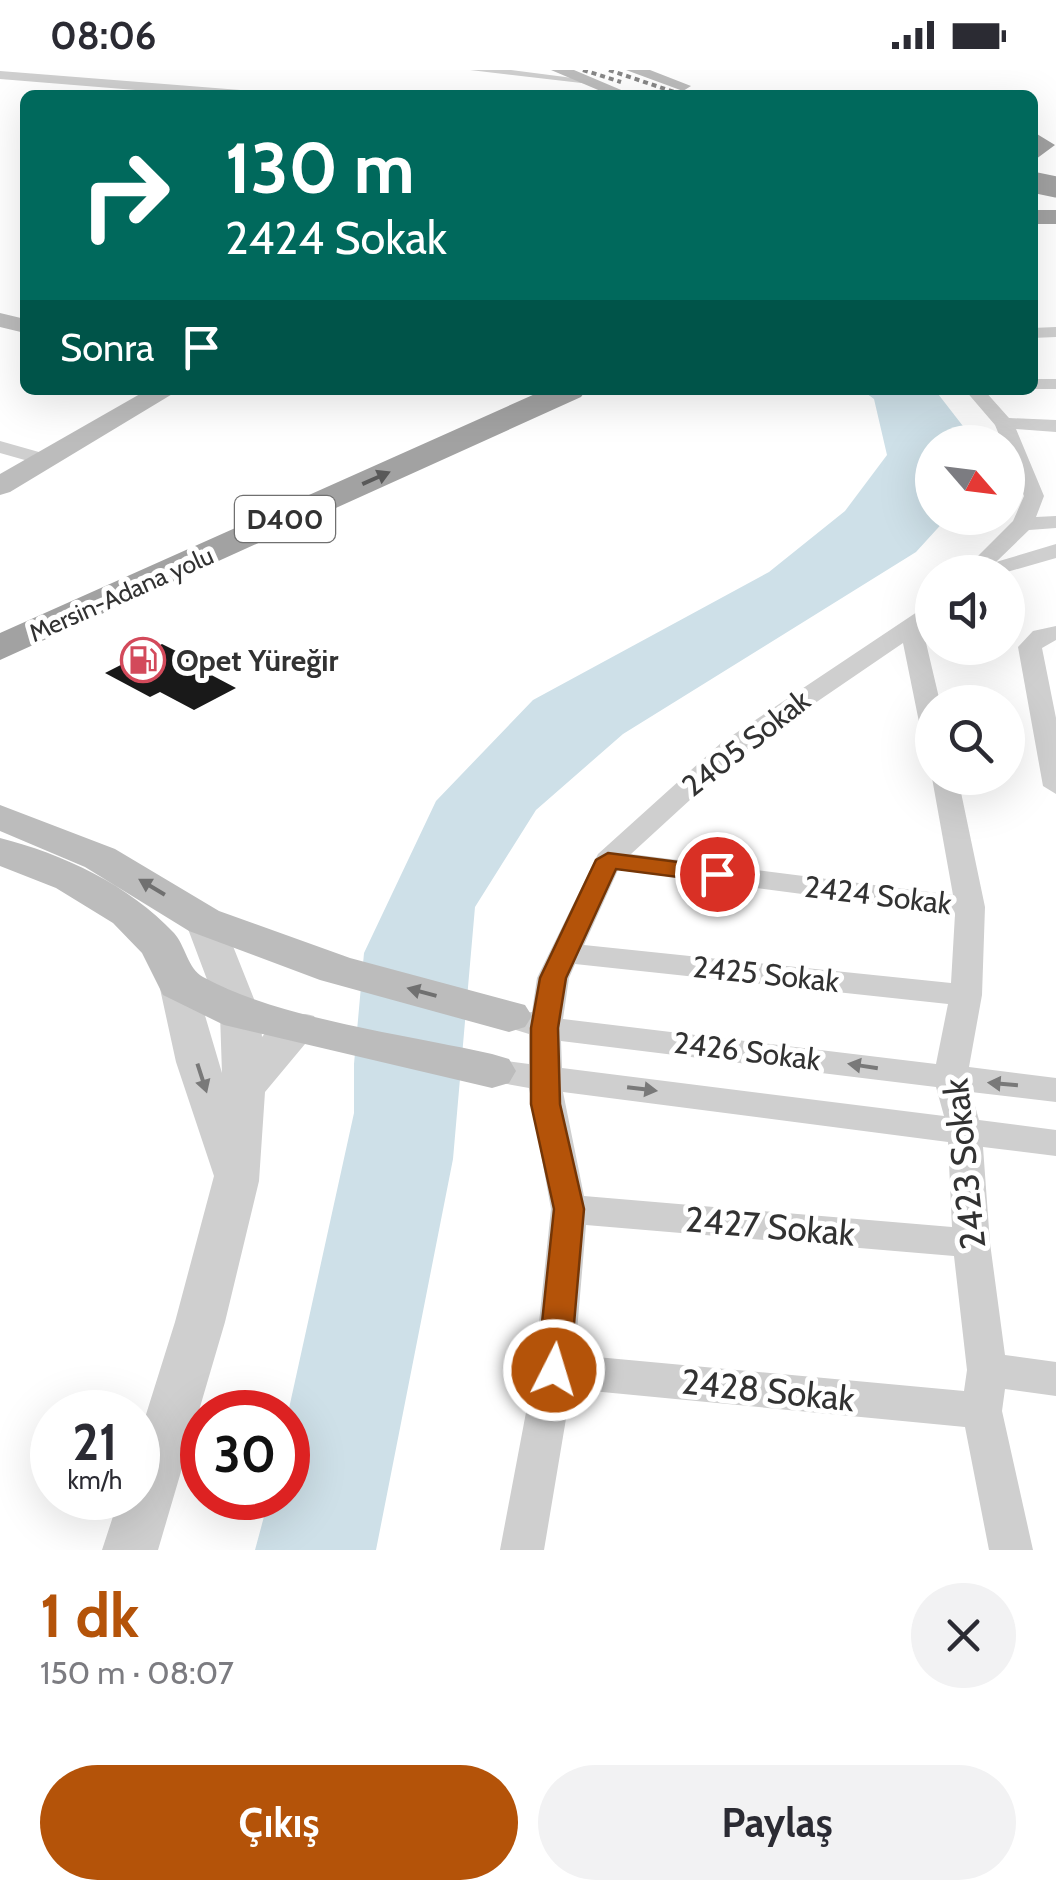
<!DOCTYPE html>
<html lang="tr">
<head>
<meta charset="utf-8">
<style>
  body { margin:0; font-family:Cabin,sans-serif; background:#f2f2f3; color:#2b2b33; height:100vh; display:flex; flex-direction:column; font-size:38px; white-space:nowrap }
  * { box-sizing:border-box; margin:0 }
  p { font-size:32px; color:#7c7c81 }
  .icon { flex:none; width:55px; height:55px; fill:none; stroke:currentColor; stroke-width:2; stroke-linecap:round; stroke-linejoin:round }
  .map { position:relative; height:1480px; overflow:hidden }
  .side { display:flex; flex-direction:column; background:#fff; flex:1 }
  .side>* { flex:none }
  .guide { position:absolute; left:20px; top:20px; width:1018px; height:305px; border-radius:15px; box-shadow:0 10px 40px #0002; background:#00695c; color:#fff; overflow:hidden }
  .needle { width:65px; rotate:118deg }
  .buttons { position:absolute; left:915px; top:355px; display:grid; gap:20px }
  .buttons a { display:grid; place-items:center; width:110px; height:110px; border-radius:50%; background:#fff; box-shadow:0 10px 40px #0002; font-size:50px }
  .speed { position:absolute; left:30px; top:1320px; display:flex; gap:20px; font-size:50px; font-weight:700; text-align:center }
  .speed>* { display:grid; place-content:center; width:130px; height:130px; border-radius:50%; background:#fff; box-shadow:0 10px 40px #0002; line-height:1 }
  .speed small { font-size:25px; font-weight:400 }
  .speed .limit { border:15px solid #d22; background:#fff; color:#111 }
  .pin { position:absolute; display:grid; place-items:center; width:85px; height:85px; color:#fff; margin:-42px; border:5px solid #fff; border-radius:50%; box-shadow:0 2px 10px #0007 }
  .me { position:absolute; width:110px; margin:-55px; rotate:5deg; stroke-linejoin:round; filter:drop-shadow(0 0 8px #0008) }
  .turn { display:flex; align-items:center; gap:35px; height:210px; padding:0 40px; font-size:45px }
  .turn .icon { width:130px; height:130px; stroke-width:2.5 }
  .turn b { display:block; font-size:70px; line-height:85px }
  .then { display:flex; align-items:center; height:95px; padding:0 40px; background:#0003; gap:20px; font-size:38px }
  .round { display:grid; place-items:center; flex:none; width:105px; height:105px; border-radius:52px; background:#f2f2f3 }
  .headline { display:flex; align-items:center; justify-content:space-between; height:170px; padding:0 40px }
  h1 { font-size:60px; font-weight:700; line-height:75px; color:#b45309 }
  .action { display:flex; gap:20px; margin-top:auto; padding:20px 40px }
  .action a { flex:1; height:115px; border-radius:60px; background:#b45309; color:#fff; font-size:40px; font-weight:700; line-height:115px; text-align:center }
  .action a+a { background:#f2f2f3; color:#2b2b33 }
  .status { display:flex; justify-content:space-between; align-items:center; height:70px; padding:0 50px; background:#fff; direction:ltr }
  .status svg { height:28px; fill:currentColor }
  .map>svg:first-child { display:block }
  .water { fill:#cee0e8 }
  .building { fill:#191919 }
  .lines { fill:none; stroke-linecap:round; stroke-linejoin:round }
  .minor { fill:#cfcfcf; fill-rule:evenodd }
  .tertiary { fill:#cfcfcf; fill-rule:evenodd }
  .secondary { fill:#bcbcbc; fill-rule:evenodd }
  .trunk { fill:#a2a2a2; fill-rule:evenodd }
  .rail { stroke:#878787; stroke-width:4; stroke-dasharray:5 4; stroke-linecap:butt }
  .trunk-bridge { stroke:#a2a2a2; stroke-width:21 }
  .oneway { fill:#595959 }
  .oneway2 { fill:#707070 }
  .oneway3 { fill:#797979 }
  .route { fill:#b45309; stroke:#753606; stroke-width:2.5 }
  .labels { text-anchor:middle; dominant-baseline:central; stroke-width:10; stroke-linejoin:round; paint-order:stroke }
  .far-street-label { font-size:25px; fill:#323232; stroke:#fff }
  .shield { fill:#fff; stroke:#707070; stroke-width:2.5 }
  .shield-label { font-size:28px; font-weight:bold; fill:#323232 }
  .poi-label { font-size:30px; font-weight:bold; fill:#323232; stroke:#fff; text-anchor:start }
  .street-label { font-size:30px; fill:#323232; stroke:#fff }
  .near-street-label { font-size:35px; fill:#323232; stroke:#fff }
</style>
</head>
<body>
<div class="status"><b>08:06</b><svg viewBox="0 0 49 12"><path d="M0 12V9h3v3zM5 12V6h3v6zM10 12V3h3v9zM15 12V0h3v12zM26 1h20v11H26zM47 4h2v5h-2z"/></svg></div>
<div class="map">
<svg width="1056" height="1480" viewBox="0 0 1056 1480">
  <rect width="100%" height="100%" fill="#fff"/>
  <path class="water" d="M862,320H935L966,360L971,372H932V448H947L916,482L623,664L536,740L475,837L453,1089L376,1480H255L269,1428H288V1343L354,1043V994L364,883L436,731L533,630L769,502L845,441L887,385L874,329Z"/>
  <path class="building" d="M162,574L206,596L200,599L236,618L194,640L160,622L150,627L105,603Z"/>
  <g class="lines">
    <path class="minor" d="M470,0H511L596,11L590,14Z
      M1056,257V267L1032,268V258Z
      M1032,309H1056V319H1032Z
      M965,320H984L1009,348L1056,350V362L1016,359L1044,426L1036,447L1056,446V458L1029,460L996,492L1056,474V488L1007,502H962L1013,451L1024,426L1008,385V372H1002L995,355Z
      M0,371L53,386L56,390L46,396L0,383Z
      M932,532V551L923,560L940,632H932V660L919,652L903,573L739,685L631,784L953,825L932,708H958L985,837L982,925L969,997L1056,1008V1032L971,1022L979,1050L1056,1060V1086L983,1077L990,1173L1005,1285L1056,1292V1326L1005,1319L1002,1341L1033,1480H989L965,1357L571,1319L544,1480H500L534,1300L551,1139L529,1018L480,1009L475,1001L480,993L492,989L529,994V964L516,960L511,952L516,944L532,942L537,908L598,784L721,673ZM618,800L955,844L951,913L584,875ZM575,894L948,934L936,994L563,949L569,908ZM561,971L936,1017L944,1046L562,998ZM563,1022L948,1072L952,1157L584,1126ZM586,1155L954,1186L967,1300L964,1321L575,1285Z
      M1056,556V570L1042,578L1056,648V724L1043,716L1018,577L1033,561Z"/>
    <path class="tertiary" d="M0,1L253,21L260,25H197L0,9Z
      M204,839L217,842L223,851L260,944L262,967C276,949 291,939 314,946L320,956L265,1022L259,1111L225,1252L158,1480H102L119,1428H138V1370L175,1252L214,1106L176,992L159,914L165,905L179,901L193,905L222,1003L220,944L185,851L191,842Z"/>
    <path class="secondary" d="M551,0H574L633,25H610Z
      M626,0H650L691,16L683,21Z
      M0,243L25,249V263L0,257Z
      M147,320H179L10,422L0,425V404Z
      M0,735L115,779L219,841L350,888L525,935L532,946L525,957L509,962L320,910L189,861L85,797L0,761Z
      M0,768C63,784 129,815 174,863C185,875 188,899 203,907C279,949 404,964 492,984L509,989L516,1001L509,1013L492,1018L224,955L163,925L142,883L113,853L56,818L0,796Z"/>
    <path class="trunk" d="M1032,61L1055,75L1032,92Z
      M1032,140H1056V154H1032Z
      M544,320H586L581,327L0,590V563Z"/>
    <path class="rail" d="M583,0L621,12
      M609,0L683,25"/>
    <path class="trunk-bridge" d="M1032,112L1056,117"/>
  </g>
  <defs><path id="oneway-solid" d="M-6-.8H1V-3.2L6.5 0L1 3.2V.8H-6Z" transform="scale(2.5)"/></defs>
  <use class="oneway" href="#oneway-solid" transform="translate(376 408) rotate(-24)"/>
  <g class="oneway2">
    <use href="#oneway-solid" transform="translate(152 817) rotate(-149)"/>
    <use href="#oneway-solid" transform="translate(422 922) rotate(-165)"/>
  </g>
  <g class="oneway3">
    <use href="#oneway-solid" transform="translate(863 996) rotate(-171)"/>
    <use href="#oneway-solid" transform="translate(202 1008) rotate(72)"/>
    <use href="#oneway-solid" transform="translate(1003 1014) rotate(-175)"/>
    <use href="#oneway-solid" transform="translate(642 1019) rotate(7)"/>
  </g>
  <path class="route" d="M608,783L717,797L729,804L717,812L616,799L566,908L558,958L560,1034L584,1139L570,1300L565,1310L554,1314L542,1310L537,1300L554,1139L531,1034V958L540,908L596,790Z"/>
  <defs>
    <symbol id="fuel-ring" viewBox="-11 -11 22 22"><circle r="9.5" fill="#fff" stroke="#d34a5b" stroke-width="1.5"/><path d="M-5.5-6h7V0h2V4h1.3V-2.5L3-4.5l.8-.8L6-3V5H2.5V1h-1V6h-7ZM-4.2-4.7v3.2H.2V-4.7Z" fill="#d34a5b"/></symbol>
  </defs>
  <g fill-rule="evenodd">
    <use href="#fuel-ring" x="118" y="565" width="50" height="50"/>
  </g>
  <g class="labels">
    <g class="far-street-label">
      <text transform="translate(121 524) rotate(-24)">Mersin-Adana yolu</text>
    </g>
    <rect class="shield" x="235" y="426" width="100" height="46" rx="8"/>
    <g class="shield-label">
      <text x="285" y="449">D400</text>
    </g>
    <g class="poi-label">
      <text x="176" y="590">Opet Yüreğir</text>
    </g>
    <g class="street-label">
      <text transform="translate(746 673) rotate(-38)">2405 Sokak</text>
      <text transform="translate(878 825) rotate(7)">2424 Sokak</text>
      <text transform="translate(766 904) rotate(6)">2425 Sokak</text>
      <text transform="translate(747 981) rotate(7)">2426 Sokak</text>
    </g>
    <g class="near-street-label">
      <text transform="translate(964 1094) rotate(-96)">2423 Sokak</text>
      <text transform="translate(770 1156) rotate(5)">2427 Sokak</text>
      <text transform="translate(768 1320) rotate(6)">2428 Sokak</text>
    </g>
  </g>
</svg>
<div class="buttons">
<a><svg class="needle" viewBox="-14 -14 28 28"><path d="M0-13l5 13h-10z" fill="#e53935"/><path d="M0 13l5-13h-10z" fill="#7c7c81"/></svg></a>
<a><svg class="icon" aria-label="sound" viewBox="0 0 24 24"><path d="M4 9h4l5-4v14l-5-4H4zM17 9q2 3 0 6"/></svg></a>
<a><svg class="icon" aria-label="search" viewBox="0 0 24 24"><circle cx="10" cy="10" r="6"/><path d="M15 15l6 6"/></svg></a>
</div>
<div class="speed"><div>21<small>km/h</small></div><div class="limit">30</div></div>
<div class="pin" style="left:717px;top:804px;background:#d93025"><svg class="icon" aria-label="arrive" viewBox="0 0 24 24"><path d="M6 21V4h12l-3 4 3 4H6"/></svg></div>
<svg class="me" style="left:554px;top:1300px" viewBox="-20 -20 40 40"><circle r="17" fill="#b45309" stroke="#fff" stroke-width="3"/><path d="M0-11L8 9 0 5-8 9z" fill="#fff"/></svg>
<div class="guide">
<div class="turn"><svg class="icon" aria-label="right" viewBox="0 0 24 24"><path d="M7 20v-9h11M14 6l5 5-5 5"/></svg><div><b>130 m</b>2424 Sokak</div></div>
<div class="then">Sonra<svg class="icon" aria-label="arrive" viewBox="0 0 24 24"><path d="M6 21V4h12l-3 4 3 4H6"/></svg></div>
</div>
</div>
<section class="side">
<div class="headline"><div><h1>1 dk</h1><p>150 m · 08:07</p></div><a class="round"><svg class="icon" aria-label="close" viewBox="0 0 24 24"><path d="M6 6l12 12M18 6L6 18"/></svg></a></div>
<div class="action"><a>Çıkış</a><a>Paylaş</a></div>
</section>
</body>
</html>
